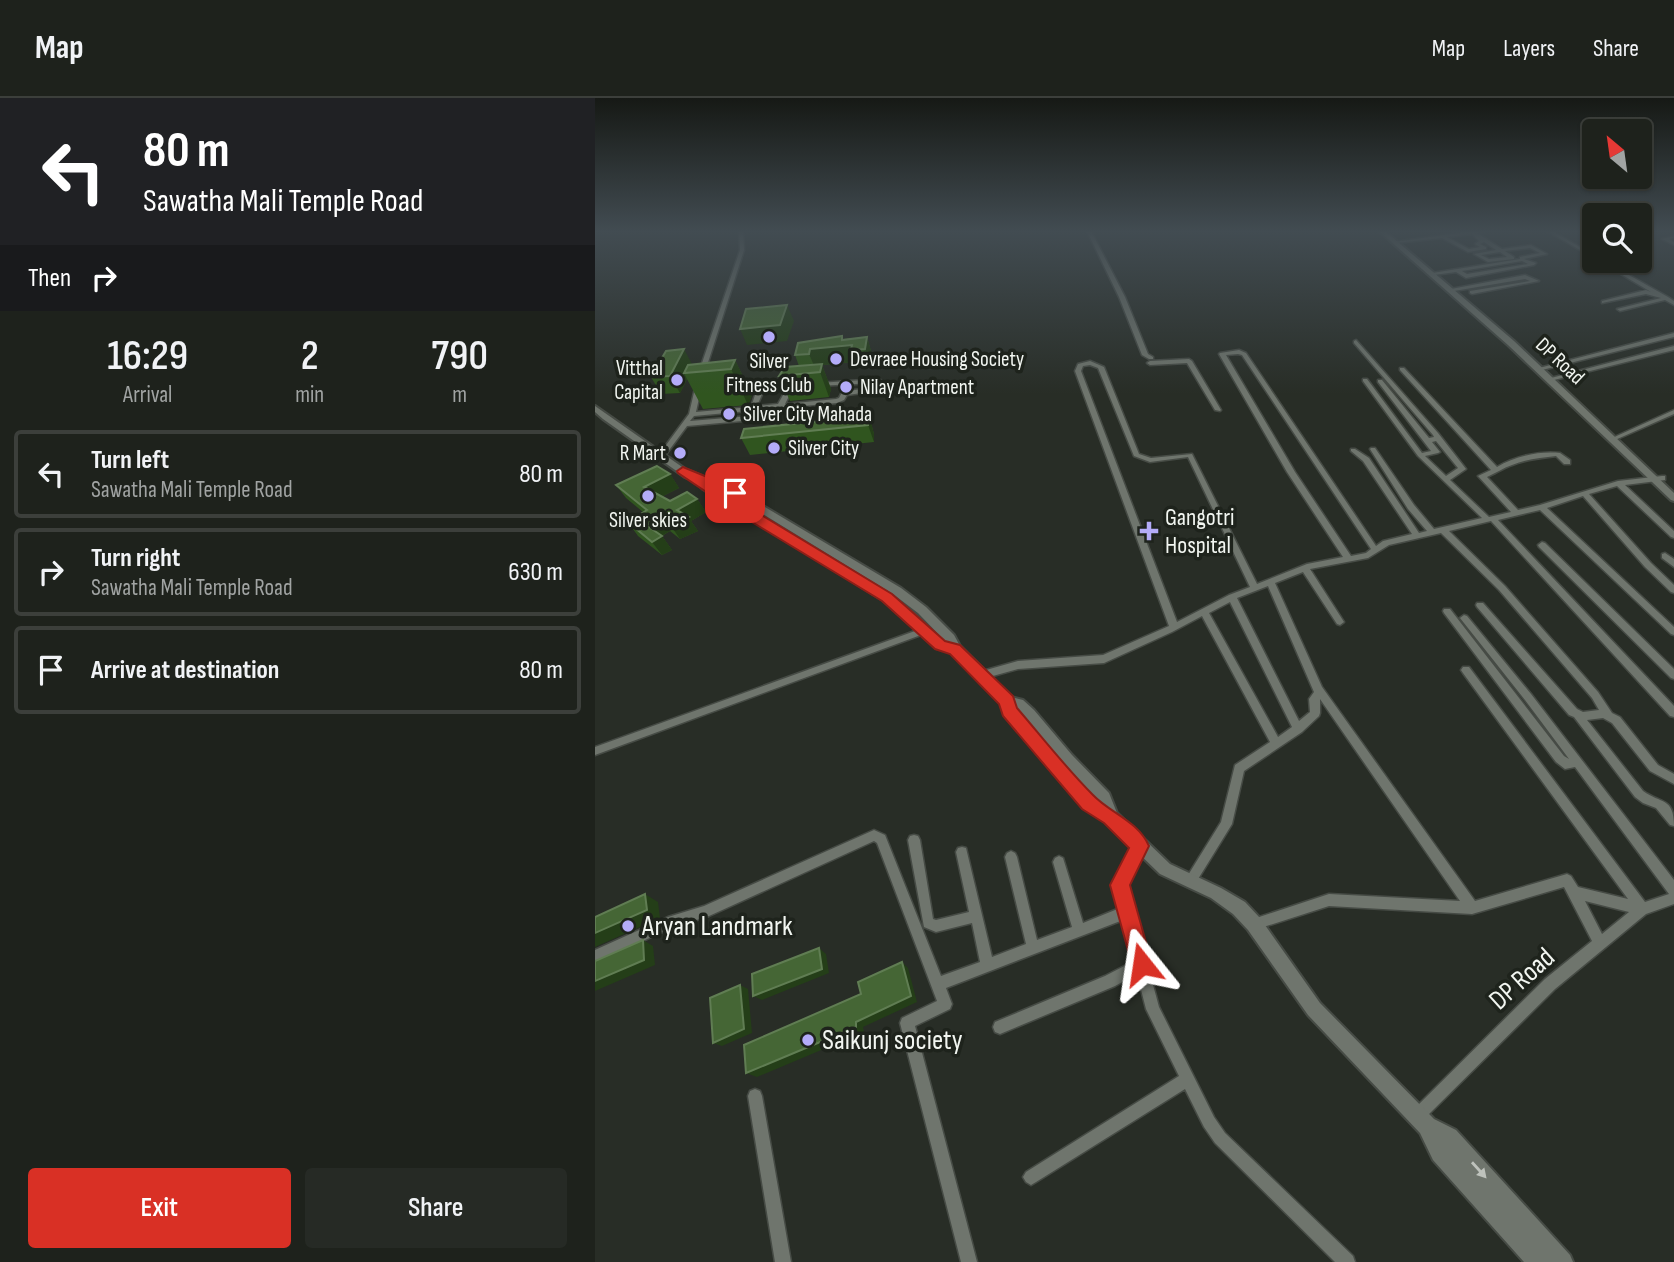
<!DOCTYPE html>
<html lang="en">
<head>
<meta charset="utf-8">
<style>
  body { margin:0; font-family:"Sofia Sans Condensed",sans-serif; background:#262a25; color:#f1f3f6; height:100vh; display:flex; flex-direction:column; font-size:26px; white-space:nowrap }
  * { box-sizing:border-box; margin:0 }
  p { font-size:23px; color:#a1a4a3 }
  .icon { flex:none; width:38px; height:38px; fill:none; stroke:currentColor; stroke-width:2; stroke-linecap:round; stroke-linejoin:round }
  .map { position:relative; flex:1; overflow:hidden }
  .sheet { display:flex; flex-direction:column; background:#1e221c; width:595px }
  .sheet>* { flex:none }
  .guide { background:#202124; color:#fff; overflow:hidden }
  .needle { width:46px; rotate:331deg }
  .fabs { position:absolute; left:987px; top:21px; display:grid; gap:14px }
  .fabs a { display:grid; place-items:center; width:70px; height:70px; border-radius:7px; background:#1e221c; box-shadow:0 2px 5px #0004,0 0 0 2px #3c3f3b; font-size:35px }
  .pin { position:absolute; display:grid; place-items:center; width:60px; height:60px; color:#fff; margin:-30px; border-radius:14px; box-shadow:0 4px 10px #0006 }
  .me { position:absolute; width:77px; margin:-38px; rotate:345deg; stroke-linejoin:round; filter:drop-shadow(0 0 5px #0008) }
  .turn { display:flex; align-items:center; gap:24px; height:147px; padding:0 28px; font-size:32px }
  .turn .icon { width:91px; height:91px; stroke-width:2.5 }
  .turn b { display:block; font-size:49px; line-height:60px }
  .then { display:flex; align-items:center; height:66px; padding:0 28px; background:#0003; gap:14px; font-size:26px }
  .eta { display:flex; justify-content:space-evenly; align-items:center; height:119px; text-align:center }
  .eta b { font-size:42px; font-weight:600; line-height:49px }
  .button { display:flex; gap:14px; margin-top:auto; padding:14px 28px }
  .button a { flex:1; height:80px; border-radius:7px; background:#d93025; color:#fff; font-size:28px; font-weight:600; line-height:80px; text-align:center }
  .button a+a { background:#262a25; color:#f1f3f6 }
  ul { padding:0; list-style:none }
  li { display:flex; align-items:center; gap:21px; height:88px; margin:0 14px 10px; padding:0 14px; border:4px solid #3c3f3b; border-radius:7px }
  li div { flex:1 }
  li b { display:block; font-size:26px }
  li em { font-style:normal }
  header { display:flex; align-items:center; gap:42px; box-sizing:border-box; height:98px; padding:0 35px; background:#1e221c; border-bottom:2px solid #3c3f3b }
  header strong { font-size:33px }
  nav { display:flex; gap:38px; margin-inline-start:auto; font-size:24px }
  main { display:flex; flex:1; min-height:0 }
  .map>svg:first-child { display:block }
  .lines { fill:none; stroke-linecap:round; stroke-linejoin:round }
  .minor-casing { stroke:#464b45; stroke-width:3 }
  .tertiary-casing { stroke:#464b45; stroke-width:4 }
  .minor { fill:#6f756d; fill-rule:evenodd }
  .tertiary { fill:#6f756d; fill-rule:evenodd }
  .wall { fill:#30551f }
  .shaded-wall { fill:#243e18 }
  .building { fill:#456635; stroke:#607d53; stroke-width:2 }
  .oneway { fill:#bec2bc }
  .route { fill:#d93025; stroke:#8d1f18; stroke-width:2 }
  .poi-dot { fill:#b4acf9; stroke:#1e231c; stroke-width:2.5 }
  .labels { text-anchor:middle; dominant-baseline:central; stroke-width:7; stroke-linejoin:round; paint-order:stroke }
  .far-poi-label { font-size:21px; fill:#f2f6f1; stroke:#1e231c; text-anchor:start }
  .far-street-label { font-size:21px; fill:#f2f6f1; stroke:#1e231c }
  .poi-label { font-size:24px; fill:#f2f6f1; stroke:#1e231c; text-anchor:start }
  .near-poi-label { font-size:28px; fill:#f2f6f1; stroke:#1e231c; text-anchor:start }
  .near-street-label { font-size:28px; fill:#f2f6f1; stroke:#1e231c }
</style>
</head>
<body>
<header>
<strong>Map</strong>
<nav><a>Map</a><a>Layers</a><a>Share</a></nav>
</header>
<main>
<section class="sheet">
<div class="guide">
<div class="turn"><svg class="icon" aria-label="left" viewBox="0 0 24 24"><path d="M17 20v-9H6M10 6l-5 5 5 5"/></svg><div><b>80 m</b>Sawatha Mali Temple Road</div></div>
<div class="then">Then<svg class="icon" aria-label="right" viewBox="0 0 24 24"><path d="M7 20v-9h11M14 6l5 5-5 5"/></svg></div>
</div>
<div class="eta">
<div><b>16:29</b><p>Arrival</p></div>
<div><b>2</b><p>min</p></div>
<div><b>790</b><p>m</p></div>
</div>
<ul>
<li><svg class="icon" aria-label="left" viewBox="0 0 24 24"><path d="M17 20v-9H6M10 6l-5 5 5 5"/></svg><div><b>Turn left</b><p>Sawatha Mali Temple Road</p></div><em>80 m</em></li>
<li><svg class="icon" aria-label="right" viewBox="0 0 24 24"><path d="M7 20v-9h11M14 6l5 5-5 5"/></svg><div><b>Turn right</b><p>Sawatha Mali Temple Road</p></div><em>630 m</em></li>
<li><svg class="icon" aria-label="arrive" viewBox="0 0 24 24"><path d="M6 21V4h12l-3 4 3 4H6"/></svg><div><b>Arrive at destination</b></div><em>80 m</em></li>
</ul>
<div class="button"><a>Exit</a><a>Share</a></div>
</section>
<div class="map">
<svg width="1079" height="1164" viewBox="0 0 1079 1164">
  <rect width="100%" height="100%" fill="#282d26"/>
  <g class="lines">
    <defs>
      <path id="minor" d="M144,133H148L149,152L109,277L101,314L156,309L161,294L143,295V293L145,292L182,290V292L168,294L162,308L183,306L192,290L201,287L204,289L197,292L190,306L241,301L244,300L247,294L279,289L280,285L221,288V286L223,285L284,281L287,283L285,291L282,293L252,297L249,302L242,305L174,311L177,313L172,320L170,321L92,328L69,359H65L63,358L94,316L103,277L145,152ZM174,311L166,313L165,314L169,316L168,317L95,323L99,318Z
        M492,133H496L530,199L553,256L558,259V261H554L547,257L524,199Z
        M877,133H892L882,135L907,151L936,147L952,156L929,161L941,165L939,167L871,180L861,174L839,177L837,175L925,161V159L945,155L935,150L910,153L919,159V161L893,164L879,156L901,152L889,144L885,146L891,149V151L873,154L847,140L801,145L799,144ZM877,136L884,143L880,146L885,149L874,151L852,139ZM905,154L912,159L894,161L886,157ZM927,163L933,166L872,176L867,173Z
        M952,133H957L999,157V160Z
        M1079,138V140L1074,141L1079,144V147L1067,141Z
        M1004,163H1009L1073,199L1079,203V207L1070,202L1025,213L1022,211L1066,200L1051,196L1007,205V203L1051,192L1056,194Z
        M930,177L944,183L877,196L875,195V193L935,183L930,181L859,193L856,191Z
        M1079,235V239L947,272L944,270Z
        M761,242L843,335L871,371L855,382L894,419L916,414L883,378L896,372L805,272V270H809L902,369C920,358 944,353 965,355L975,362V366H969L961,358C946,360 931,361 917,367C908,370 901,375 892,379L923,412L945,407L1023,383L1067,378H1070V382L1030,387L1079,433V440L1076,439L1022,388L994,396L1056,465L1079,487V495L1076,494L1050,469L988,398L952,410L1079,529V537L1076,536L945,412L903,422L1079,608V619L1075,618L896,423L854,433L910,488L1003,594L1017,615L1025,619L1063,667L1079,676V686L1055,673L1017,625L1008,620L992,622L1048,693C1066,706 1079,699 1079,728L1075,727L1061,710L1048,705L1040,699L979,619L974,617L882,509L881,507L882,505H888L982,611L988,614L1004,612L997,600L904,492L846,435L794,447L773,460L715,471L749,524L745,527L742,526L708,474L680,485L727,589L880,803L972,776L976,778L983,789L1033,801L868,575L866,572L868,569H874L1050,804L1074,796L980,669L970,671L961,664L849,515L848,513L849,511H855L969,658L974,661L930,602L865,520L869,517L872,518L936,596L1079,782V806L1051,816L960,891L827,1023L822,1025L817,1023L815,1018L817,1013L950,881L997,843L969,789L877,816L734,808L659,832L655,830L653,826L655,822L734,796L865,803L725,601V615L724,618L707,634L649,673L637,726L600,786L596,788L592,786L590,782L626,724L640,667L675,644L607,518L577,534L509,565L423,571L387,581L384,580L382,577L384,574L423,563L508,557L574,528L480,273L483,266L495,263L509,269L544,356L556,360L597,356L662,486L712,466L748,459L692,374L624,256L625,255L644,252L651,255L781,448L788,443L817,436L768,363L756,353V351H760L774,360L824,435L832,433L813,411L775,351L776,350H780L819,407L839,431L887,420L823,358L768,283V281H772L827,355L836,353L783,284V282H787L834,340L839,339L838,337L759,245V243ZM643,256L647,257L776,451L771,455L756,458L700,374L631,257ZM495,267L503,270L539,358L555,364L593,359L655,489L634,497L582,524L486,273L488,268ZM841,343L863,370L851,378L830,358L843,355L845,354L837,344ZM673,488L719,594L714,601L715,614L704,623L642,500ZM635,504L697,629L683,639L614,515ZM990,803L1034,814L1007,836Z
        M1079,248V252L959,282L956,280Z
        M594,261L597,263L626,312L625,313L620,312L592,265L555,267L552,265L555,263Z
        M1079,312V316L1020,342L1015,341Z
        M947,444L950,445L1079,571V581L1076,580L944,449L943,447Z
        M1070,455L1079,461V469L1067,460V456Z
        M331,529L334,530L336,532L334,534L0,657V649Z
        M279,732L290,737L346,878L385,864L377,825L341,834L329,829L313,742L315,738L319,737L323,738L325,742L338,821L341,822L374,814L361,754L363,750L367,749L371,750L397,859L431,846L410,759L412,755L416,753L420,755L422,759L442,842L477,829L458,764L460,760L464,758L468,760L488,825L525,810L519,787L541,744L545,743L549,744L551,748L531,787L564,909L619,1019L630,1035L758,1158L760,1164H740L620,1045L609,1029L590,991L441,1084L436,1087L431,1084L428,1079L431,1074L584,978L551,911L542,876L520,888L405,936L400,934L398,929L400,924L510,878L539,863L528,822L351,890L357,906L355,911L320,928L382,1164H366L305,925L307,920L342,903L282,745L279,743L114,818L74,831L0,865V852L73,819L109,808Z
        M160,991L165,993L167,998L196,1164H180L153,998L155,993Z"/>
      <path id="tertiary" d="M784,133H790L919,243L1079,395V403L1076,402L913,247Z
        M0,308L90,371L143,393L306,490L331,509L359,537L365,548L416,599L428,602L439,612L477,657L514,695L522,715L575,766L626,790L650,804L665,820L725,905L839,1021L861,1032L975,1157L978,1164H929L838,1062L825,1035L713,917L653,832L638,816L616,800L565,776L511,724L488,709L410,617L406,605L356,554L341,550L288,502L108,391L106,389L111,386L90,379L8,321L0,314ZM118,389L137,397L298,496L323,515L351,544L296,496ZM420,610L504,704L498,701L420,611Z"/>
    </defs>
    <use href="#minor" class="minor-casing"/>
    <use href="#tertiary" class="tertiary-casing"/>
    <use href="#minor" class="minor"/>
    <use href="#tertiary" class="tertiary"/>
  </g>
  <path class="wall" d="M247,238L248,241L272,239L277,256L276,268L261,269L260,264L227,267L236,291L234,299L195,303L184,278L204,268L200,257Z
    M140,262L157,297L153,307L108,311L92,281L85,295L66,296L56,279L97,267Z
    M274,318L279,336V344L155,357L146,340Z
    M75,376L84,390L66,399L75,403L102,401L111,414L96,423L103,433L85,441L75,433L67,438L77,452L67,457L43,438L33,424L48,414L31,400L21,387Z"/>
  <path class="shaded-wall" d="M192,207L199,223L192,243L152,247L145,231Z
    M247,238L250,248L257,247L256,252L260,264L227,267L236,291L234,299L225,274L221,272L214,256L215,251L247,242Z
    M272,239L277,256L276,268L270,251Z
    M89,251L98,268L89,275L92,281L85,295L75,278Z
    M140,262L157,297L153,307L136,271Z
    M274,318L279,336V344L273,327Z
    M75,376L84,390L58,403L49,389Z
    M102,401L111,414L96,423L103,433L85,441L76,428L82,412Z
    M65,420L75,433L61,441L51,427Z
    M67,438L77,452L67,457L57,444Z
    M50,796L63,804L65,820L0,849V835Z
    M48,842L58,848L60,867L0,893V883Z
    M224,850L231,856L234,875L167,902L158,898Z
    M307,864L313,870L322,904L268,929L269,934L162,979L151,975L261,924Z
    M145,887L153,891L157,935L127,948L118,945Z"/>
  <path class="building" d="M192,207L185,227L145,231L151,211Z
    M247,238V242L272,239L270,251L256,252L257,247L215,251L214,256L200,257L203,245Z
    M89,251L75,278L56,279L71,253Z
    M140,262L136,271L89,275L93,267Z
    M227,266L225,274L184,278L190,269Z
    M274,318L273,327L146,340L149,331Z
    M62,368L75,376L49,389L75,403L92,394L102,401L82,412L94,419L76,428L65,420L51,427L67,438L57,444L33,424L52,412L21,387Z
    M50,796L52,812L0,835V819Z
    M48,842L49,862L0,883V863Z
    M224,850L227,871L158,898L157,876Z
    M307,864L316,898L261,924V929L151,975L149,947L266,896L263,884Z
    M145,887L149,931L118,945L115,900Z"/>
  <defs><path id="oneway-solid" d="M-6-.8H1V-3.2L6.5 0L1 3.2V.8H-6Z" transform="scale(1.75)"/></defs>
  <use class="oneway" href="#oneway-solid" transform="translate(884 1072) rotate(48)"/>
  <linearGradient id="sky" x2="0" y2="1"><stop stop-color="#161915"/><stop offset="0.45" stop-color="#424c52"/><stop offset="1" stop-color="#424c52" stop-opacity="0"/></linearGradient>
  <rect width="1079" height="296" fill="url(#sky)"/>
  <path class="route" d="M88,369L144,392V398L130,395L297,496L350,543L365,547L418,598L422,610C447,639 471,670 498,697C515,715 543,723 554,748L535,787L557,866L554,874L547,877L539,874L515,787L534,750L509,725L487,711L408,618L404,606L355,556L340,551L287,503L147,418L83,375L82,373Z"/>
  <g class="poi-dot">
    <circle cx="174" cy="239" r="7"/>
    <circle cx="241" cy="261" r="7"/>
    <circle cx="82" cy="282" r="7"/>
    <circle cx="251" cy="289" r="7"/>
    <circle cx="134" cy="316" r="7"/>
    <circle cx="179" cy="350" r="7"/>
    <circle cx="85" cy="355" r="7"/>
    <circle cx="53" cy="398" r="7"/>
    <path d="M550.5 422.5h7v7h7v7h-7v7h-7v-7h-7v-7h7z"/>
    <circle cx="33" cy="828" r="7"/>
    <circle cx="213" cy="942" r="7"/>
  </g>
  <g class="labels">
    <g class="far-poi-label">
      <text x="255" y="261">Devraee Housing Society</text>
      <text x="174" y="263" text-anchor="middle">Silver<tspan x="174" dy="24">Fitness Club</tspan></text>
      <text x="68" y="270" text-anchor="end">Vitthal<tspan x="68" dy="24">Capital</tspan></text>
      <text x="265" y="289">Nilay Apartment</text>
      <text x="148" y="316">Silver City Mahada</text>
      <text x="193" y="350">Silver City</text>
      <text x="71" y="355" text-anchor="end">R Mart</text>
      <text x="53" y="422" text-anchor="middle">Silver skies</text>
    </g>
    <g class="far-street-label">
      <text transform="translate(965 263) rotate(43)">DP Road</text>
    </g>
    <g class="poi-label">
      <text x="570" y="419">Gangotri<tspan x="570" dy="28">Hospital</tspan></text>
    </g>
    <g class="near-poi-label">
      <text x="47" y="828">Aryan Landmark</text>
      <text x="227" y="942">Saikunj society</text>
    </g>
    <g class="near-street-label">
      <text transform="translate(927 881) rotate(-42)">DP Road</text>
    </g>
  </g>
</svg>
<div class="fabs">
<a><svg class="needle" viewBox="-14 -14 28 28"><path d="M0-13l5 13h-10z" fill="#e53935"/><path d="M0 13l5-13h-10z" fill="#a1a4a3"/></svg></a>
<a><svg class="icon" aria-label="search" viewBox="0 0 24 24"><circle cx="10" cy="10" r="6"/><path d="M15 15l6 6"/></svg></a>
</div>
<div class="pin" style="left:140px;top:395px;background:#d93025"><svg class="icon" aria-label="arrive" viewBox="0 0 24 24"><path d="M6 21V4h12l-3 4 3 4H6"/></svg></div>
<svg class="me" style="left:547px;top:866px" viewBox="-20 -20 40 40"><path d="M0-17L14 15 0 8-14 15z" fill="#d93025" stroke="#fff" stroke-width="4"/></svg>
</div>
</main>
</body>
</html>
